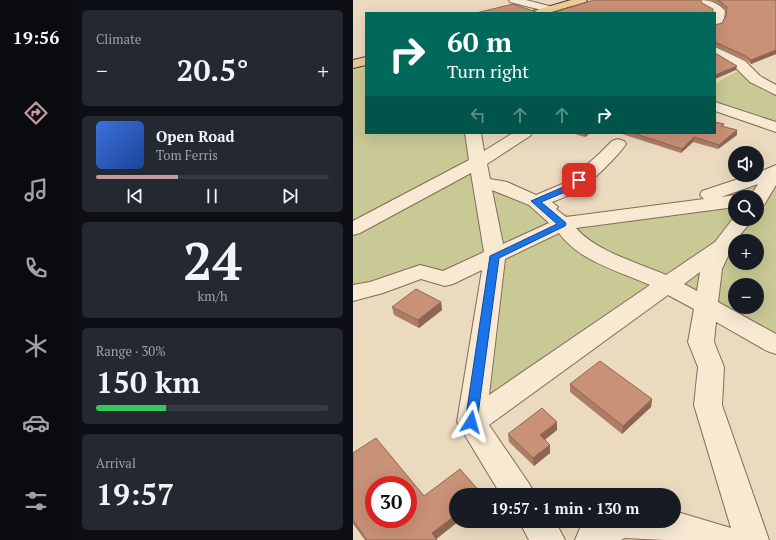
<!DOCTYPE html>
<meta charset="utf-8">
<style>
:root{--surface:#171b24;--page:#242831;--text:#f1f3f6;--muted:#9ea1a6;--line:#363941;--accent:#c6999f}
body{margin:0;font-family:"PT Serif",serif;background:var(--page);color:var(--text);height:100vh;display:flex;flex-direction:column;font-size:15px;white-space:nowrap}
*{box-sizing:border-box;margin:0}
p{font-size:13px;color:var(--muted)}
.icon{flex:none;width:22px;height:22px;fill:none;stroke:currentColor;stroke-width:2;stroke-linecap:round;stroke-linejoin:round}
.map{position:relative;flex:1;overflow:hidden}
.panel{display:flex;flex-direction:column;gap:10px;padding:10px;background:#0d0f14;width:281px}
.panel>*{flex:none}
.banner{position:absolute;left:12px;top:12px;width:351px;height:122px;border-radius:0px;box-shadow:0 4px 16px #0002;background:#00695c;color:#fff;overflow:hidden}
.buttons{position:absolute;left:375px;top:146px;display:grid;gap:8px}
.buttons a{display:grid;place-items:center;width:36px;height:36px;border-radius:50%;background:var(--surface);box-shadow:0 4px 16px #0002;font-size:20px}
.speed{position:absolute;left:12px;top:476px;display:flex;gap:8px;font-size:20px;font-weight:700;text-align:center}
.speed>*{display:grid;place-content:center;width:52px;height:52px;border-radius:50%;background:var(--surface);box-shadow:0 4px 16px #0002;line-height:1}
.speed .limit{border:6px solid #d22;background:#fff;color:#111}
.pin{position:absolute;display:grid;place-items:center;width:34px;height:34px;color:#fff;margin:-17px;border-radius:8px;box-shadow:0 2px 6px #0006}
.me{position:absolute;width:44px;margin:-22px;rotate:8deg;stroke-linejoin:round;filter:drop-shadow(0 0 3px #0008)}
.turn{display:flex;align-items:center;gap:14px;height:84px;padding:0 16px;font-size:18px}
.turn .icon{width:52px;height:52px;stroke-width:2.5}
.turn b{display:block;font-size:28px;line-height:34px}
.lanes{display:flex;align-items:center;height:38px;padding:0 16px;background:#0003;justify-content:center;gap:20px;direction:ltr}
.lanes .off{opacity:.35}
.big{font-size:30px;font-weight:700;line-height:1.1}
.panel .widget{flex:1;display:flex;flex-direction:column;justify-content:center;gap:6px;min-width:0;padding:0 14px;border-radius:6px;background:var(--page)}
.panel .dial{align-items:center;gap:0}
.dial b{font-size:52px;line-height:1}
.song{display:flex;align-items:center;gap:12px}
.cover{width:48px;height:48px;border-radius:6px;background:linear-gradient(135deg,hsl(220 70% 55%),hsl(220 70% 35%))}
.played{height:4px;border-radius:2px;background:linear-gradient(90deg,var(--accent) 35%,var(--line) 35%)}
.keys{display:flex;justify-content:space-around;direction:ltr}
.heat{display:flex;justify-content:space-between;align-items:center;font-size:22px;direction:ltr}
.charge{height:6px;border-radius:3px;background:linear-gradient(90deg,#34c759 30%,var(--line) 0)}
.trip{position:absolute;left:96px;top:488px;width:232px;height:40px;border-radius:20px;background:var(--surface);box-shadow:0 4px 16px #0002;font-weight:700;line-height:40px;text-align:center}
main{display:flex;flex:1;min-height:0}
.tabs{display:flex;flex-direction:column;width:72px;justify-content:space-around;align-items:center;background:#090b0e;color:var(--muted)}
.tabs .icon{width:28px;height:28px}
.tabs .current{color:var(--accent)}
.tabs b{font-size:18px;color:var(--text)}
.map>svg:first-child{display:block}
.green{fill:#c8c994;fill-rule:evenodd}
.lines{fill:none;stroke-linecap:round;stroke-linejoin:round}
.minor-casing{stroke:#846b58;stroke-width:2}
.major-casing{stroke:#513a2d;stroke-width:2}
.minor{fill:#f7e9d2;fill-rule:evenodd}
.major{fill:#efcb97;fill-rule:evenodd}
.wall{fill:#ad7d65}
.shaded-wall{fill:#8d6653}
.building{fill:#c99176;stroke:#8d6653;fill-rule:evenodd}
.route{fill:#1a73e8;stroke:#114b97}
</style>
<main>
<nav class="tabs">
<b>19:56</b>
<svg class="icon current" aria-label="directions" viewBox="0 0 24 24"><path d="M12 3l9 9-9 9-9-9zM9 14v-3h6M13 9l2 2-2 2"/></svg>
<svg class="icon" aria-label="music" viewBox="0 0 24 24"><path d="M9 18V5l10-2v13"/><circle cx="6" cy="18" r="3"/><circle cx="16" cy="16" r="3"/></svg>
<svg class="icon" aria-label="phone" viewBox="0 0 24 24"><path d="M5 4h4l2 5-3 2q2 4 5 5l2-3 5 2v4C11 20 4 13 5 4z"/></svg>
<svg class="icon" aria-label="climate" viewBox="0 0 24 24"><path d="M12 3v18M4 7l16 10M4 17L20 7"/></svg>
<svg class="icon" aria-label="car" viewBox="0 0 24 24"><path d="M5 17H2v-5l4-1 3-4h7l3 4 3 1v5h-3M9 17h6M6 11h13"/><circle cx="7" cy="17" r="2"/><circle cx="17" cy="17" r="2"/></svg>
<svg class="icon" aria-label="filters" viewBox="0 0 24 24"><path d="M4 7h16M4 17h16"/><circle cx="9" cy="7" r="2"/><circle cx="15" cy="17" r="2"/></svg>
</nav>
<section class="panel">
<div class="widget"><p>Climate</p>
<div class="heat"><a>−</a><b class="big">20.5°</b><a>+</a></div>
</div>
<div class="widget">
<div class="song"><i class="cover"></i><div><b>Open Road</b><p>Tom Ferris</p></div></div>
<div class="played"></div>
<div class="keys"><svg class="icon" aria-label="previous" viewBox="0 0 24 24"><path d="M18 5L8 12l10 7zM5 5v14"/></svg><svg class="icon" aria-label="pause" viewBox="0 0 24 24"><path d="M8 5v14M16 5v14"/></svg><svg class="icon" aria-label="next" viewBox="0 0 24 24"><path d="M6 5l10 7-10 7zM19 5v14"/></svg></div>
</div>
<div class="widget dial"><b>24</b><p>km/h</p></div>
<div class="widget"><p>Range · 30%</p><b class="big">150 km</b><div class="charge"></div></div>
<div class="widget"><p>Arrival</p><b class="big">19:57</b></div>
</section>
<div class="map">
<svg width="423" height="540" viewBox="0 0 423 540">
<rect width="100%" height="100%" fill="#ecdabf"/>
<!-- green -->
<path class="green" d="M13,61V133H120L129,183L148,186L208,213L238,220L312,210L421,173L423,170V345L314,284L118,422L142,257L92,279L67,272L0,293V64ZM382,197H404V219H382ZM382,241H404V263H382ZM382,285H404V307H382Z
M391,67L423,91V127L362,106V84Z"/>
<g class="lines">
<!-- minor casing -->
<g class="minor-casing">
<path id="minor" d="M156,0H173L200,7L201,9L196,12L157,2Z
M347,0C356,0 366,3 372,11C371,19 371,26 362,28L361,12L349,5Z
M362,47L392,61L407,76L423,85V95L397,82L382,67L362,56Z
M362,102L423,122V132L362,111Z
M112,133H128L131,151L160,133H179L177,136L134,164L137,179L154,182L183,195L214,182L246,154L259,141L265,139L271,141L273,144C265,156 237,184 225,190C217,195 208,199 199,202L205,207L203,209L213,217L351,199L347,195L349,191L397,175H404V173L423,165V185L411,205L404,207V197H397L405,184L368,197L382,195L389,197H382V207L223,228C242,251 286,263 313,275L362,242L382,216V219H400L382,241L369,269L365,302L423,334V354L414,351L363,322L361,342L371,367L369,405L416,540H311L272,538L268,540H222L227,528L239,521H321V511L378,528L341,405L345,367L335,342L341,309L315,295L136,425L177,485L182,495H148L104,422L129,270L100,284L92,286L68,279L30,293L0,301V285L17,282L67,265L90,271L131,252L118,173L7,233L0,235V221L116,160ZM139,190L176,205L196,223L150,244ZM206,233C227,262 266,271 297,285L136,395L152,259ZM347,272L344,291L331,284Z
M166,521H202L212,540H176Z"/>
</g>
<!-- major casing -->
<g class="major-casing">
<path id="major" d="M218,0H234L233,2L195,13H179L180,11Z
M13,57V65L0,68V60Z"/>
</g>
<!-- minor -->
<use href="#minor" class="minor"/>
<!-- major -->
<use href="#major" class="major"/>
</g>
<!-- wall -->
<path class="wall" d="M354,0H423V54L398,64L393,60L362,46V25L369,23L372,17L373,10L361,1Z
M371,124L370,127L384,130V135L365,149L340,142L328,153L266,133H362Z
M218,133H237L232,137Z
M88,302L89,310L66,328L41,315L39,307Z
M217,384L299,399L298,407L269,434L217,392Z
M204,430L192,440L197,445V453L181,466L156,442L155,434Z
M0,453L71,496L129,494V495H103L106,521L83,539L84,540H12L0,524Z"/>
<!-- shaded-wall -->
<path class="shaded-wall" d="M423,50V54L398,64V60Z
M384,66L383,70L362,79V75Z
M384,130V135L365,149L366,145Z
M232,133H237L232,137Z
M341,137L340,142L328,153L329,149Z
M88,302L89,310L66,328L65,320Z
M299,399L298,407L269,434L270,426Z
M204,422V430L187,443V435Z
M197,445V453L181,466L180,458Z
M103,515V521H106L82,540L79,533Z"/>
<!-- building -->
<path class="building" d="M241,0H348L349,3L360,9V13H199Z
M365,0H423V50L398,60L393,56L362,42V50V25L369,23L373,16L374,7Z
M160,4L186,13H123Z
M362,53L384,66L362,75Z
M362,122L371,124L368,126L384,130L366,145L341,137L329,149L280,133H362Z
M63,289L88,302L65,320L39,307Z
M247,361L299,399L270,426L217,384Z
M189,408L204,422L187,435L197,445L180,458L155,434Z
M23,438L71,496L107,469L129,494L128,495H103V515L79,533L84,540H14L0,520V453ZM21,485H55V519H21Z"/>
<!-- route -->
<path class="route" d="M224,178H226L230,180L222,188L188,202L212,222L213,224L212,226L146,258L124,422L122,425L118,427L114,425L112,422L137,256L204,224L178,201L217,184Z"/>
</svg>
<div class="buttons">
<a><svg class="icon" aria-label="sound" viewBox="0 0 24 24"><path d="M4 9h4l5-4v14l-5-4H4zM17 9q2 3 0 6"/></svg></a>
<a><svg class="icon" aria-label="search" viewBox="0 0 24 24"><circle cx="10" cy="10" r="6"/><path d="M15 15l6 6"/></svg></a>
<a>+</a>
<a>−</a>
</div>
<div class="speed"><div class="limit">30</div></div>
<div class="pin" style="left:226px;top:180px;background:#d93025"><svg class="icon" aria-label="arrive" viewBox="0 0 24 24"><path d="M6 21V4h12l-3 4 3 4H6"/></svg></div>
<svg class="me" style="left:118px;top:422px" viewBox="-20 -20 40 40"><path d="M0-17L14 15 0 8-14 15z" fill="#1a73e8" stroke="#fff" stroke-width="4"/></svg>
<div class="trip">19:57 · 1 min · 130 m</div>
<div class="banner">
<div class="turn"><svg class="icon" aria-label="right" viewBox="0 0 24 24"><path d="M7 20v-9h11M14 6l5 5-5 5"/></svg><div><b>60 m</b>Turn right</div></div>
<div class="lanes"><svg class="icon off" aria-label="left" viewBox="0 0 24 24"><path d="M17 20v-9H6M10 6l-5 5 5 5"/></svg><svg class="icon off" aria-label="ahead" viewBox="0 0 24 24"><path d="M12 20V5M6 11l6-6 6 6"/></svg><svg class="icon off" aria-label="ahead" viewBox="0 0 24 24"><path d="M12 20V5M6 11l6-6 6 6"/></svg><svg class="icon" aria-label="right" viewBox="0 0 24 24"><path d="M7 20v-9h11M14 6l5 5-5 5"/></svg></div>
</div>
</div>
</main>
